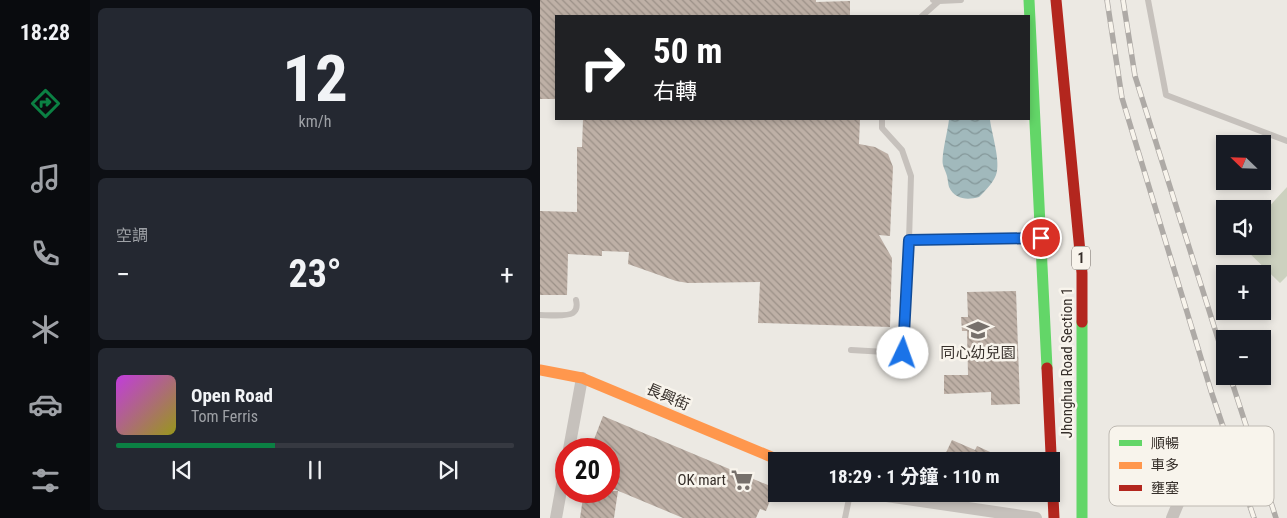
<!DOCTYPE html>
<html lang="zh-TW">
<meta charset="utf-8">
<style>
:root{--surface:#171b24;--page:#242831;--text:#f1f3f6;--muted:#9ea1a6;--line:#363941;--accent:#0b8043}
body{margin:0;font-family:"Roboto Condensed","Noto Sans TC",sans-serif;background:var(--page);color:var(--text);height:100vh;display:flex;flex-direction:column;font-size:19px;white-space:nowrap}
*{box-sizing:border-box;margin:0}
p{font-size:16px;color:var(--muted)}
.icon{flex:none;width:28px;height:28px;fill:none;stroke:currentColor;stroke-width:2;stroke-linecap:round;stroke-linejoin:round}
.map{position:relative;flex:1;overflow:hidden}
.details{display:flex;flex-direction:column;gap:8px;padding:8px;background:#0d0f14;width:450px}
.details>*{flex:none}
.top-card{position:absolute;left:15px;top:15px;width:475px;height:105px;border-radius:0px;box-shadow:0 2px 8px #0003;background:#202124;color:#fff;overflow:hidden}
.needle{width:32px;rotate:293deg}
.controls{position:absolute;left:676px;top:135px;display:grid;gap:10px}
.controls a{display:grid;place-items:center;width:55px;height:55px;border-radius:0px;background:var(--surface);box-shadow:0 2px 8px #0003;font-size:25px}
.speed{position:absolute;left:15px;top:438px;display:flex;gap:10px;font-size:25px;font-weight:700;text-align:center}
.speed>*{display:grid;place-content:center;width:65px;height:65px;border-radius:50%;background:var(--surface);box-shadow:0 2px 8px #0003;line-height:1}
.speed .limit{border:8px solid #d22;background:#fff;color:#111}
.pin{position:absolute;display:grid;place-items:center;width:42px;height:42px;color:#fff;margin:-21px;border:2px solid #fff;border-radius:50%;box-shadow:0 1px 5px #0007}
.me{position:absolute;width:55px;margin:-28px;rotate:3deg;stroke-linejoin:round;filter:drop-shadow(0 0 4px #0008)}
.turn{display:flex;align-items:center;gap:18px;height:105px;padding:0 15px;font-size:22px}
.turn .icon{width:65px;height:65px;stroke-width:2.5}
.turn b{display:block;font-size:35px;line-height:42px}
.big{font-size:38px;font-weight:700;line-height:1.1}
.details .tile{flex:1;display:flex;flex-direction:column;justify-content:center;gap:8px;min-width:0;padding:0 18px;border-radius:8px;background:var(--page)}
.details .dial{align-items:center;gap:0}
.dial b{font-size:65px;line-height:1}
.song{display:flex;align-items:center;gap:15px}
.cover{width:60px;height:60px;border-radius:8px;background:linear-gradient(135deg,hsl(290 70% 55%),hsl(60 70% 35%))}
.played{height:5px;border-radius:2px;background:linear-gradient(90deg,var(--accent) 40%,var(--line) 40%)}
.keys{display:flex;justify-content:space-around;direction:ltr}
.heat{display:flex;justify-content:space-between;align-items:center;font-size:28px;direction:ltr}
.trip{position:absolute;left:228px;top:452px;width:292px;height:50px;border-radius:0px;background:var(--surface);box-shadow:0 2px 8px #0003;font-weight:700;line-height:50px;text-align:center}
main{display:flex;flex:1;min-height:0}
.dock{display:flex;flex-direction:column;width:90px;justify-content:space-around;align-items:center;background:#090b0e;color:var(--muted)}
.dock .icon{width:35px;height:35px}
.dock .current{color:var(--accent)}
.dock b{font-size:22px;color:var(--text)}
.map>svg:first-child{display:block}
.garden{fill:#ccd1bf}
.water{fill:url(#water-waves)}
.building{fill:url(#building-back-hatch)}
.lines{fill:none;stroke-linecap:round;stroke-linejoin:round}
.lane{stroke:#c6c1bc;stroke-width:6}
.street{stroke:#c6c1bc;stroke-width:12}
.fast{stroke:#63d668;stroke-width:11}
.slow{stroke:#ff974d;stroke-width:11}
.jam{stroke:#b3261e;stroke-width:11}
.rail-casing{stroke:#aeaaa6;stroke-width:5.5}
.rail{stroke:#f8f4ec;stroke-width:4;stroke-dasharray:11;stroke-linecap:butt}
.route-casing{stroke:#114b97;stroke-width:12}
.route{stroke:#1a73e8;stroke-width:9}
.labels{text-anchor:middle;stroke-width:5;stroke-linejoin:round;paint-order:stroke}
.shield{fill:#f8f4ec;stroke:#706a64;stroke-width:1}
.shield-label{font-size:14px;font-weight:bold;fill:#362f2a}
.poi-label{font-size:15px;fill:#362f2a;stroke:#f8f4ec}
.street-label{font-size:15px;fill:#362f2a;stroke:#f8f4ec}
.key{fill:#f8f4ec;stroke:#beb9b2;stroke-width:1}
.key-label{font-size:14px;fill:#362f2a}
</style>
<main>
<nav class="dock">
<b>18:28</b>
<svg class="icon current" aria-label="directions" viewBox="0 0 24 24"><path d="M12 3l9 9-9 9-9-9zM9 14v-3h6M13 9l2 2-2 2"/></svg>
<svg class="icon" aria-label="music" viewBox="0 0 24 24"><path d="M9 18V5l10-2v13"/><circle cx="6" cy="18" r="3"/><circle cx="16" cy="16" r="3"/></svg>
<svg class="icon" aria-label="phone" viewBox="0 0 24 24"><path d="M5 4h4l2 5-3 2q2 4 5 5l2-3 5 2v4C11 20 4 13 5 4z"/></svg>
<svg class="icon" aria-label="climate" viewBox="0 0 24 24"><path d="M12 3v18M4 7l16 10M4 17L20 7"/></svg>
<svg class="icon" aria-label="car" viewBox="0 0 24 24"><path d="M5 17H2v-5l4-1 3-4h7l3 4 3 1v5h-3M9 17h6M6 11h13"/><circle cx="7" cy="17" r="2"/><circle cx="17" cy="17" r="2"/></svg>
<svg class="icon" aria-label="filters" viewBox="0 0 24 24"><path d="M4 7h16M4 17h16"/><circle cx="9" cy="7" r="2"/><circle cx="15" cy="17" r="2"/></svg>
</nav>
<section class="details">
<div class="tile dial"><b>12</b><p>km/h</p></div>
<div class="tile"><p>空調</p>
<div class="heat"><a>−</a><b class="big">23°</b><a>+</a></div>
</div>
<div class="tile">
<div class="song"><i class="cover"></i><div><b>Open Road</b><p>Tom Ferris</p></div></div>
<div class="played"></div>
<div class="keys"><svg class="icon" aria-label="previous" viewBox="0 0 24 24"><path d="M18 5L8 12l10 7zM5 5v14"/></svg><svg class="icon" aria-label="pause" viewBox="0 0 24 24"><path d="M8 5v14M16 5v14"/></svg><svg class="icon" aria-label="next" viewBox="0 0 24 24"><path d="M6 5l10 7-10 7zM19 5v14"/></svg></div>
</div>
</section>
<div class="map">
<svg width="747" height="518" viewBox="0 0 747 518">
<defs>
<pattern id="water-waves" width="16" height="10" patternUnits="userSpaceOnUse" patternTransform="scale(1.25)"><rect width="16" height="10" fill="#a1b9bc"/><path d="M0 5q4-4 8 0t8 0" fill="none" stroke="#849799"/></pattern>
<pattern id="building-back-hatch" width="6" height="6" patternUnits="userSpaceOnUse" patternTransform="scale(1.25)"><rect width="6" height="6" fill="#beb0a6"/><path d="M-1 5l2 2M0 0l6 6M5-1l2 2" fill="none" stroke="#9b9087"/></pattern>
</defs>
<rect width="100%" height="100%" fill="#ece9e3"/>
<!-- garden -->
<path class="garden" d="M747,187V276L740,283L702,246H722L723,213Z"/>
<!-- water -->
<path class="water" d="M409,119H448L450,120C452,135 461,162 456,175C453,183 445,191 439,197C428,200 415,200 409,187C408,184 408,180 407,176C406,172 404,169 403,165C401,155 408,131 409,119Z"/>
<!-- building -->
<path class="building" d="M0,0H276V2L310,1V16H16V99H0Z
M43,119H320L319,144L335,147L348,154L353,167L350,236L339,235L352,258L350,327L218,323L220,282L148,283L136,281L88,264L89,252L62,251V256L28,254L27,295H0V211L37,212V147H42Z
M476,291L480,404L451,405V392L404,394V375H428L427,331H422L421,317H428L427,292Z
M63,416L235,488L226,511L220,509L216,518H143L69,487V449L53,442Z
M412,440L435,450L437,446L470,461H402Z
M44,491H78L74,518H40Z"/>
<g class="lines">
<!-- lane -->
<path class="lane" d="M393,0L399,1L421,0
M608,0L626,95L747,141
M382,16L399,1
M369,240L498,238
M0,315C7,315 30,317 34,312C37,309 37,304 36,300
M311,350L363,353L369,240L371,176L362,150L342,128V119
M305,518L310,494"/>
<!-- street -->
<path class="street" d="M29,449L42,378
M333,494L496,518
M16,518L26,463
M632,518L648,480"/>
<!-- fast -->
<path class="fast" d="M489,0L507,368
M542,322V518"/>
<!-- slow -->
<path class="slow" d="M0,370L42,378L241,461"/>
<!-- jam -->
<path class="jam" d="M516,0L542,273V322
M507,368L514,518"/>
<!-- rail casing -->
<g class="rail-casing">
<path id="rail" d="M567,0L582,98L671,391L714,518
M583,0L595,76L685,361
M690,376L736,518"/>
</g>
<!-- rail -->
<use href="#rail" class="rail"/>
</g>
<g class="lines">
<!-- route casing -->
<g class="route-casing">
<path id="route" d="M363,353L369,240L501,238"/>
</g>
<!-- route -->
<use href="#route" class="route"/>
</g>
<!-- icons -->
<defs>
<g id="school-bare" transform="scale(1.725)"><path d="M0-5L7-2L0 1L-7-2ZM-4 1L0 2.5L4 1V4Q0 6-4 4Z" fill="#76706b" stroke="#f8f4ec" stroke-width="2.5" paint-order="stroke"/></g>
<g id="supermarket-bare" transform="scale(1.725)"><path d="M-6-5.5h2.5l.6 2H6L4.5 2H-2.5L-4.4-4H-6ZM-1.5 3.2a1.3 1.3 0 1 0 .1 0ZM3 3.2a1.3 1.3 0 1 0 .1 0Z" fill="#76706b" stroke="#f8f4ec" stroke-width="2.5" paint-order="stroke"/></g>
</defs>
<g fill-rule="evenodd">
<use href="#school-bare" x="438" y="330"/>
<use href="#supermarket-bare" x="202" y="480"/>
</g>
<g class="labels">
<!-- shield labels -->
<rect class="shield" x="532" y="246.5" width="18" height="23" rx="4"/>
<g class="shield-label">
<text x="541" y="263">1</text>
</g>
<!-- poi labels -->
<g class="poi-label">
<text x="438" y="358">同心幼兒園</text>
<text x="186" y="485" text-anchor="end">OK mart</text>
</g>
<!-- street labels -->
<g class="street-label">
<text transform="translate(527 363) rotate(-90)" y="5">Jhonghua Road Section 1</text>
<text transform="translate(128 397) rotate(23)" y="5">長興街</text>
</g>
</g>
<!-- legend -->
<rect x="569" y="426" width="165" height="80" rx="8" class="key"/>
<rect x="579" y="440" width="23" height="6" fill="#63d668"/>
<rect x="579" y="462" width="23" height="7" fill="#ff974d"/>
<rect x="579" y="485" width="23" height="6" fill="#b3261e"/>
<g class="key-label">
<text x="611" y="448">順暢</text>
<text x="611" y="470">車多</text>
<text x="611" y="493">壅塞</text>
</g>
</svg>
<div class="controls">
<a><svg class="needle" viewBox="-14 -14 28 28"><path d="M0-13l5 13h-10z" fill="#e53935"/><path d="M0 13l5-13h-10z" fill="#9ea1a6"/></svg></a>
<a><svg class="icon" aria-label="sound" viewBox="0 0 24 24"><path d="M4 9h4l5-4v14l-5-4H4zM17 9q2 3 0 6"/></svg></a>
<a>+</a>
<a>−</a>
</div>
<div class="speed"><div class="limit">20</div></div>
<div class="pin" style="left:501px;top:238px;background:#d93025"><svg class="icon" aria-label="arrive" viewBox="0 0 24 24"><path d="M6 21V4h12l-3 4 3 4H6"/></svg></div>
<svg class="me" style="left:363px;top:353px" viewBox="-20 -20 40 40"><circle r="19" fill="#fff"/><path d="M0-13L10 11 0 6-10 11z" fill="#1a73e8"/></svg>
<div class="trip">18:29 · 1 分鐘 · 110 m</div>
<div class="top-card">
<div class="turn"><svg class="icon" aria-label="right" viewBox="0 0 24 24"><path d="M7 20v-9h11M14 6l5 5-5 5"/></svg><div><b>50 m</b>右轉</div></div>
</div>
</div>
</main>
